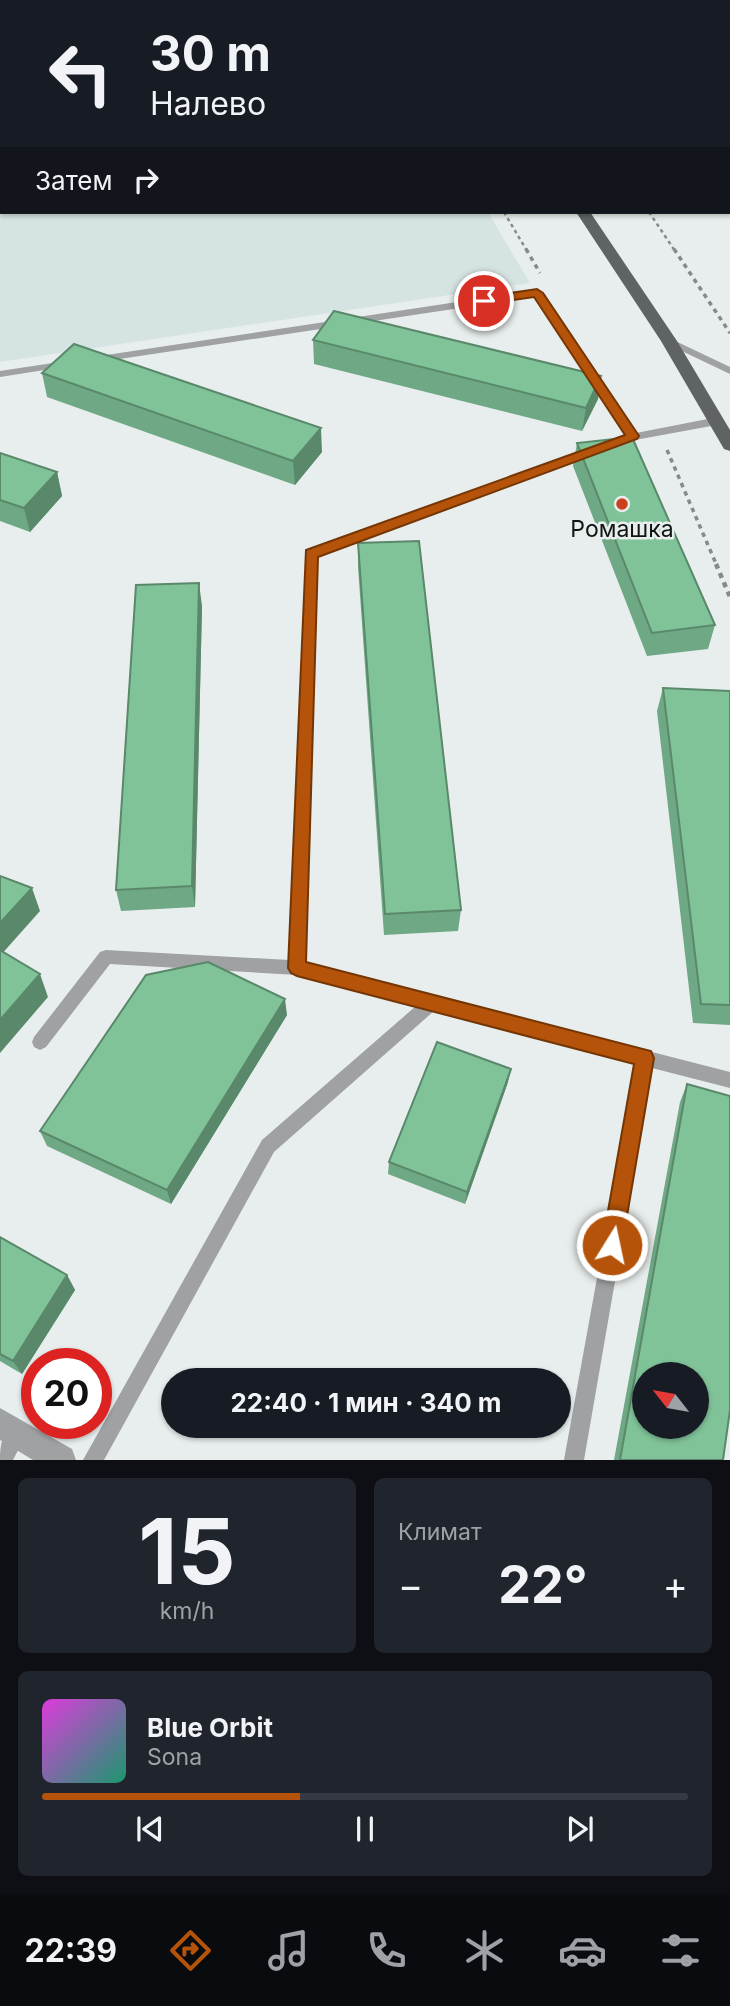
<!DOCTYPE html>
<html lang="ru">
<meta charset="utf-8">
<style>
:root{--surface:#171b24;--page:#20242c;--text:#f1f3f6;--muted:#9ea1a6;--line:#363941;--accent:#b45309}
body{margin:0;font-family:Inter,sans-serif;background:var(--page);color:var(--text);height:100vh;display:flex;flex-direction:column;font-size:26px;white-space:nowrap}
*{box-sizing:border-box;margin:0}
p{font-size:23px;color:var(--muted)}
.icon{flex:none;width:38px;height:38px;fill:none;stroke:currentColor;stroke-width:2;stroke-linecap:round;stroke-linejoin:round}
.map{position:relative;height:1460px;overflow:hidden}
.drawer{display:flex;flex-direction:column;gap:18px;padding:18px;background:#0d0f14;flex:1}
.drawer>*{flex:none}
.top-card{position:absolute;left:0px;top:0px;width:732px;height:214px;box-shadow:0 2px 5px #0004;background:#171b24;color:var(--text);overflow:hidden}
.needle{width:46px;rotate:301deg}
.controls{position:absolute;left:632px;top:1362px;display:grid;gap:14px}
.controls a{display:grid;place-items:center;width:77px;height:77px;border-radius:50%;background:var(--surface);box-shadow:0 2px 5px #0004;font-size:35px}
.speed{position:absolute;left:21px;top:1348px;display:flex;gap:14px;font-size:35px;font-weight:700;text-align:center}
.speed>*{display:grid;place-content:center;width:91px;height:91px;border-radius:50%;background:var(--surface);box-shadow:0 2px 5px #0004;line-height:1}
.speed .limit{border:10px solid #d22;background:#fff;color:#111}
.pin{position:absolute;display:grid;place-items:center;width:60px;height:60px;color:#fff;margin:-30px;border:4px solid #fff;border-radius:50%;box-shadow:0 2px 7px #0007}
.me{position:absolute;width:77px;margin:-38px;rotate:10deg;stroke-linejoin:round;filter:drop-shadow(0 0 5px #0008)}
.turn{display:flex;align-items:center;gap:24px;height:147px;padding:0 35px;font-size:32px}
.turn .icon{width:91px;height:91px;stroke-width:2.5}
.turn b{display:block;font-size:49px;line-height:60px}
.then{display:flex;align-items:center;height:66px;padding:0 35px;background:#0003;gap:14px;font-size:26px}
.big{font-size:52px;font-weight:700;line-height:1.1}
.drawer .card{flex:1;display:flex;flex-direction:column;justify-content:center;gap:10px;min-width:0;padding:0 24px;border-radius:10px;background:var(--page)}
.drawer .dial{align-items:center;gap:0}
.dial b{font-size:91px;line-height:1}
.song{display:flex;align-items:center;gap:21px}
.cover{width:84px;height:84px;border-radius:10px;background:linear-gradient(135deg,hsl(300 70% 55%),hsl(160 70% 35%))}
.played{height:7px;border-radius:4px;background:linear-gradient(90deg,var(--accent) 40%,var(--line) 40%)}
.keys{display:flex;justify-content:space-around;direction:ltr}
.heat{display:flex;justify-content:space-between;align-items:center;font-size:38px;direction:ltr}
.drawer .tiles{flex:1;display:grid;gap:18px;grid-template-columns:1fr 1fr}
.card:last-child{grid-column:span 2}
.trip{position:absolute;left:161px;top:1368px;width:410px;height:70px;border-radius:35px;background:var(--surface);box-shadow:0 2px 5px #0004;font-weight:700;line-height:70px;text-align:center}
.tabs{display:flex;height:112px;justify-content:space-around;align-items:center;background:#090b0e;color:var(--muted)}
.tabs .icon{width:49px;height:49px}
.tabs .current{color:var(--accent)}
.tabs b{font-size:32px;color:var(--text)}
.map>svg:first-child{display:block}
.built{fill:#d5e4e2}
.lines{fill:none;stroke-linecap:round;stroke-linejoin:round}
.path-far2{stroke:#868a89;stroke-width:2.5;stroke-dasharray:3.5 3.5;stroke-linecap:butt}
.path-far1{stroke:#868a89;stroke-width:3.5;stroke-dasharray:4.5 4.5;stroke-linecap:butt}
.path{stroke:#868a89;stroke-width:4.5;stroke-dasharray:5 5;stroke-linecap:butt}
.lane{fill:#9fa1a2;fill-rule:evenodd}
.street{fill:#9fa1a2;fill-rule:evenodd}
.primary{fill:#5f6364;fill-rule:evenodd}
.wall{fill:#6ea884}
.shaded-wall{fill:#5a886b}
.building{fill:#80c399;stroke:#5a886b;stroke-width:2;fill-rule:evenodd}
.route{fill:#b45309;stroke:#753606;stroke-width:2}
.poi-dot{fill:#c9401a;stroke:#e8eeed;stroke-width:2.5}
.labels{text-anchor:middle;stroke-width:5;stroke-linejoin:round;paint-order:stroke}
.poi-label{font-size:23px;fill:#121413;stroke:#e8eeed}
</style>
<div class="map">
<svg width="730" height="1460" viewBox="0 0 730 1460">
<rect width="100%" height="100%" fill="#e8eeed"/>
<!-- built -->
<path class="built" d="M0,0L365,2H2V212H488L530,283L0,362Z"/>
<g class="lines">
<!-- path-far2 -->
<path class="path-far2" d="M504,212L527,251
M649,212L675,251"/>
<!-- path-far1 -->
<path class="path-far1" d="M526,249L540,273
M674,249L730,333
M667,450L717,566"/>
<!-- path -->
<path class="path" d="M716,564L730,597"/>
<!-- lane -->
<path class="lane" d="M466,0H487L464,2Z
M603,0H612L614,2H604Z
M537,290L541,291L636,433L718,417L724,421L722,424L635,440L614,447L610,446V440L626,435L534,297L93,363L88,360L93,357Z
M669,338L730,367V374L665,343L664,341Z
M66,361L70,362V366L0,377V371Z
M592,447L598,451L596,454L317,556L305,963L730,1072V1088L652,1068L584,1460H564L636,1063L434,1011L274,1152L104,1460H83L262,1140L416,1006L297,975L110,964L46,1047L40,1050L34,1047L32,1042L34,1037L100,952L106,950L289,960L307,551Z
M17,1423L24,1426L27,1433L13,1460H0C0,1446 2,1429 17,1423Z"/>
<!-- street -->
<path class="street" d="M0,1408L72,1449L76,1460H33L0,1440Z"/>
<!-- primary -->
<path class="primary" d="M435,0H447L448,2H436Z
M576,212H590L677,341L730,430V451L724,449L661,341Z"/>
</g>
<!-- wall -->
<path class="wall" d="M313,340L601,376L598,399L582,431L314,364Z
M42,373L322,452L295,485L47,397Z
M577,443L715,625L708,649L647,656L573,466Z
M0,453L57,472L62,496L30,532L0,521Z
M358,543L461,910L458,931L384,935L358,567Z
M202,606L195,907L121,911L116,890Z
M663,688L730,691V1025L693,1023L657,711Z
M287,1015L171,1204L47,1146L40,1131Z
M508,1082L465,1204L388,1174L389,1162Z
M687,1084L723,1460H614L680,1102Z
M0,1237L67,1275L75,1290L22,1374L0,1361Z"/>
<!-- shaded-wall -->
<path class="shaded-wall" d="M601,376L598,399L582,431L586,408Z
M321,428L322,452L295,485L293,461Z
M57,472L62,496L30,532L24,508Z
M199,583L202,606L195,907L192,886Z
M32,888L40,911L0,956V923Z
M40,974L48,997L0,1053V1020Z
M285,999L287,1015L171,1204L167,1190Z
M511,1069L508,1082L465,1204L467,1192Z
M67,1275L75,1290L22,1374L13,1361Z"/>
<!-- building -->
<path class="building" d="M157,0H178L179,2H158Z
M202,0H271L272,2H203Z
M685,0H730V20V2H673Z
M334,311L601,376L586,408L313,340Z
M74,344L321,428L293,461L42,373Z
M632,437L715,625L652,633L577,443Z
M0,453L57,472L24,508L0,500Z
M419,541L461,910L385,914L358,543Z
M199,583L192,886L116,890L136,585Z
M663,688L730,691V1005L701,1004Z
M0,876L32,888L0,923Z
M0,950L40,974L0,1020Z
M208,962L285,999L167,1190L40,1131L146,975Z
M437,1042L511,1069L467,1192L389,1162Z
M687,1084L730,1096V1410L723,1460H620ZM644,1374H696V1426H644Z
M0,1237L67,1275L13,1361L0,1354Z"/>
<!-- route -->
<path class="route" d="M537,289L543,293L639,436L637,439L318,557L306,962L651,1051L654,1058L622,1245L619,1253L612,1256L605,1253L602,1245L634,1064L297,976L291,973L288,968L306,550L625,435L534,297L484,304L478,301L484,297Z"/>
<!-- markers -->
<circle class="poi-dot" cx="622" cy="504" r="7"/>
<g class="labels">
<!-- poi labels -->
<g class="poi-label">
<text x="622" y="537">Ромашка</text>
</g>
</g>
</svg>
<div class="controls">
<a><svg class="needle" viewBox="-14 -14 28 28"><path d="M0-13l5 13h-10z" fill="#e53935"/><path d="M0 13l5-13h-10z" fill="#9ea1a6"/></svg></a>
</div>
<div class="speed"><div class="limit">20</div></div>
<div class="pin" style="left:484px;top:301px;background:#d93025"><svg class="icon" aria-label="arrive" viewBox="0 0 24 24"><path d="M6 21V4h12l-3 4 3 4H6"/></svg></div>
<svg class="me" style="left:612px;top:1245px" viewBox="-20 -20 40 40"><circle r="17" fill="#b45309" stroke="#fff" stroke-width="3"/><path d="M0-11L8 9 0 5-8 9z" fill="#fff"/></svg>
<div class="trip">22:40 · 1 мин · 340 m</div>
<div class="top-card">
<div class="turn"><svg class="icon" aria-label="left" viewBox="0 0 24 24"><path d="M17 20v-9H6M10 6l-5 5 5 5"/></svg><div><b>30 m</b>Налево</div></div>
<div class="then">Затем<svg class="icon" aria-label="right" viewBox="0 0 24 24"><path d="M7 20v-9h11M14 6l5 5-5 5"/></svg></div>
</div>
</div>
<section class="drawer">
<div class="tiles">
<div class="card dial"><b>15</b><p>km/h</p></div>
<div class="card"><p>Климат</p>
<div class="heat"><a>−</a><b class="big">22°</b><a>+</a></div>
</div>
<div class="card">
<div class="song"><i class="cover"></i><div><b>Blue Orbit</b><p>Sona</p></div></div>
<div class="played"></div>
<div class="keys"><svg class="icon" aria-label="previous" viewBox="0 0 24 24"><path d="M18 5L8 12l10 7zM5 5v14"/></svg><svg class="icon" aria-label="pause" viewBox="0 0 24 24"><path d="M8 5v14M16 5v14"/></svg><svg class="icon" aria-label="next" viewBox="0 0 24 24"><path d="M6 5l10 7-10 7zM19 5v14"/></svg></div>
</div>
</div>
</section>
<nav class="tabs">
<b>22:39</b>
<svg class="icon current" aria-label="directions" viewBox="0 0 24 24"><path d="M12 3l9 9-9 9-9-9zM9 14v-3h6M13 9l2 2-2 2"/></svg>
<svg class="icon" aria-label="music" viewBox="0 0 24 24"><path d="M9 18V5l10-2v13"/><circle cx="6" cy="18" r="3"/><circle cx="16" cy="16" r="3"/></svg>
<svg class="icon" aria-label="phone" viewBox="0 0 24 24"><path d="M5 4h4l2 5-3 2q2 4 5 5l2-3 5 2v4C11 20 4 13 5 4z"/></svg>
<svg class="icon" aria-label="climate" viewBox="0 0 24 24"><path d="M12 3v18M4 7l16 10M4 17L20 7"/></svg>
<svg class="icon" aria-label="car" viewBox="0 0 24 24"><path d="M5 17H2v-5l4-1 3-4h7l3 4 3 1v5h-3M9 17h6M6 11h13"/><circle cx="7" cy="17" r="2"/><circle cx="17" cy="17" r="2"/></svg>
<svg class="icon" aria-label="filters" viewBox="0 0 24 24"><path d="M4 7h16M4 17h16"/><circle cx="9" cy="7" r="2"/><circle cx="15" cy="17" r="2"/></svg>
</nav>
